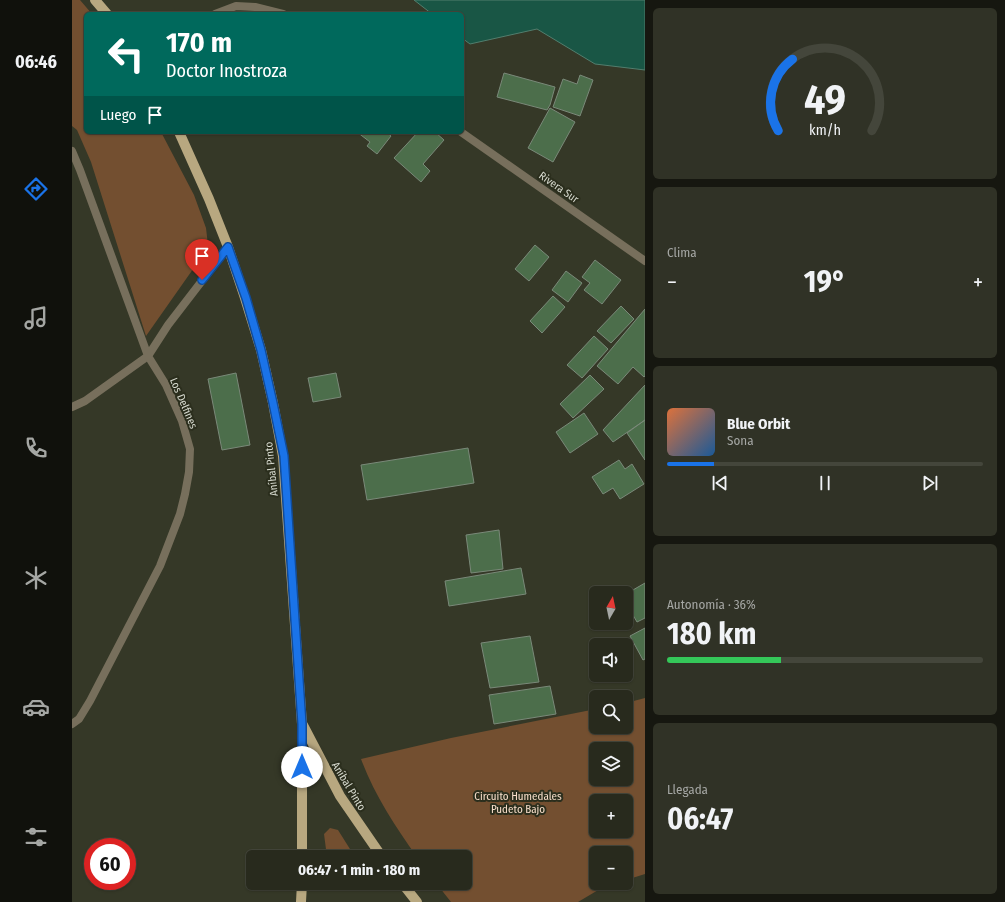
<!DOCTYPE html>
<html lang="es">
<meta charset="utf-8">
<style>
:root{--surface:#282a1d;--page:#303226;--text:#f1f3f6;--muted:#a5a7a4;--line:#44463b;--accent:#1a73e8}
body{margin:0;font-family:"Fira Sans Condensed",sans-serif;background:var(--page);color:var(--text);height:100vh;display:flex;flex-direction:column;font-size:15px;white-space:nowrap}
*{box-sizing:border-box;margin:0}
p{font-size:13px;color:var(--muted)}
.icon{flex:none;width:22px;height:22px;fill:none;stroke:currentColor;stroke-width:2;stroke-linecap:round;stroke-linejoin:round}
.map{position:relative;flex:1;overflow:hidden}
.sheet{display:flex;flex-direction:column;gap:8px;padding:8px;background:#161710;width:360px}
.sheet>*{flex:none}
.top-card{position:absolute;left:12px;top:12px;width:380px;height:122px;border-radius:6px;box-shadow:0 1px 3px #0004,0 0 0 1px var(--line);background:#00695c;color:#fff;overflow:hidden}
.needle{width:26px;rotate:9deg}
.controls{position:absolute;left:517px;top:586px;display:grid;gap:8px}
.controls a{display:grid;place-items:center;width:44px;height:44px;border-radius:6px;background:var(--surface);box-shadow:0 1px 3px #0004,0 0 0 1px var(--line);font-size:20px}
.speed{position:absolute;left:12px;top:838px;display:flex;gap:8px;font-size:20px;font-weight:700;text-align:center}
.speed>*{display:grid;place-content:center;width:52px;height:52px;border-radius:50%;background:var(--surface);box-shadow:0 1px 3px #0004,0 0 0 1px var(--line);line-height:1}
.speed .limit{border:6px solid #d22;background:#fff;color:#111}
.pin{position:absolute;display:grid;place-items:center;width:34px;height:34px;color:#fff;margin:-41px -17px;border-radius:50% 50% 50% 0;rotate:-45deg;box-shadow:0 0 4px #0007}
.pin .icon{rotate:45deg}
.me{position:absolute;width:44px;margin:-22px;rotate:0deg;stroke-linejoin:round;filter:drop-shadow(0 0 3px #0008)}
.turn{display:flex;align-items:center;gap:14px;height:84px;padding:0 16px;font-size:18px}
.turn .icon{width:52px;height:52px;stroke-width:2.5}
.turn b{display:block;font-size:28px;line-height:34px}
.then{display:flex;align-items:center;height:38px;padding:0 16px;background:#0003;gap:8px;font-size:15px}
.big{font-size:30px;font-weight:700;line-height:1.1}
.sheet .tile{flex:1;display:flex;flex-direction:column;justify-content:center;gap:6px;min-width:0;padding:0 14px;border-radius:6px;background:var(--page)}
.sheet .dial{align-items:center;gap:0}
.dial svg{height:104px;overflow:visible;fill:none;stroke:var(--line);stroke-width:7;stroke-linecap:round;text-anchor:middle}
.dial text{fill:var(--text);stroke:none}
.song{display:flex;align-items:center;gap:12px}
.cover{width:48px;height:48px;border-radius:6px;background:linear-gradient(135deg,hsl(20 70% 55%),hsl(210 70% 35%))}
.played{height:4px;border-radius:2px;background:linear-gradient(90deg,var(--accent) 15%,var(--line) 15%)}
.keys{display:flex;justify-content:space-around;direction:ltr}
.heat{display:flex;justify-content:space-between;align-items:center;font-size:22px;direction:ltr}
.charge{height:6px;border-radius:3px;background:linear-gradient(90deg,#34c759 36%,var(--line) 0)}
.trip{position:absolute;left:174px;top:850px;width:226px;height:40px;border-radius:6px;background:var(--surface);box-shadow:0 1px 3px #0004,0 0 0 1px var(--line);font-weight:700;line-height:40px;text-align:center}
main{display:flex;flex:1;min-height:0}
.menu{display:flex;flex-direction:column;width:72px;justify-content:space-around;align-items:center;background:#10110c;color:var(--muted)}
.menu .icon{width:28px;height:28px}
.menu .on{color:var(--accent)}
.menu b{font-size:18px;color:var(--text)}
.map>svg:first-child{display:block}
.green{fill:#734f30;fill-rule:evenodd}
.water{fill:#195645;stroke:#527e6e}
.building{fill:#4c6e4b;stroke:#7a8979}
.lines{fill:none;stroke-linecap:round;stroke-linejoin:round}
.street{stroke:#776f5c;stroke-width:8}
.primary{stroke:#b8a880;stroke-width:10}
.route-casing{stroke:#114b97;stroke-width:10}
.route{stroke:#1a73e8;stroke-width:7}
.labels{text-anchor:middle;stroke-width:4;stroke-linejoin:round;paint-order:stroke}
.street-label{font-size:11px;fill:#d7dacf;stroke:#2b2e1d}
.park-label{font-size:11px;fill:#f6ddc9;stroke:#2b2e1d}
</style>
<main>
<nav class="menu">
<b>06:46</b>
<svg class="icon on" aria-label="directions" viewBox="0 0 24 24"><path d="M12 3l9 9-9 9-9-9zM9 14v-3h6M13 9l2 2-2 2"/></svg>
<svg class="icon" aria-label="music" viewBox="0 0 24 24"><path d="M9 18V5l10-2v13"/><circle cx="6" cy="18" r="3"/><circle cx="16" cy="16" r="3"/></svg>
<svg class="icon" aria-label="phone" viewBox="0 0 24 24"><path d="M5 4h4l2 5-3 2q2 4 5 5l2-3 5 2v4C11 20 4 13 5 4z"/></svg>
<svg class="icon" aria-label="climate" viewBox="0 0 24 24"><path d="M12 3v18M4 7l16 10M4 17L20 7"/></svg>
<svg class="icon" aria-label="car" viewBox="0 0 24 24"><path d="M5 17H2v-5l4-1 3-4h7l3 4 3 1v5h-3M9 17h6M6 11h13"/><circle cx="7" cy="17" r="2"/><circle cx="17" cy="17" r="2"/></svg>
<svg class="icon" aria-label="filters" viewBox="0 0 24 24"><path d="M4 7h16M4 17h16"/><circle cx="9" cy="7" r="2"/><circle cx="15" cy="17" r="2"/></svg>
</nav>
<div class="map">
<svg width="573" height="902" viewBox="0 0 573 902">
<rect width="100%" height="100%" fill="#353827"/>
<!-- green -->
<path class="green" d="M0,0H8L20,14H14V132H89L122,195L134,228L136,245L126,262L74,336L19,162L5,130L0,126Z
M573,698V874L554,880V853H524V883H543L533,886L506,902H379L364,883H393V857H345C323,826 302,794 289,759L379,738L524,709V727H554V703ZM524,749H554V779H524ZM524,801H554V831H524Z
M258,828L266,830L283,857H255L252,834Z
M259,883H283L260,889Z"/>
<!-- water -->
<path class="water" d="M342,0H573V70L523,64L465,29L398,44L390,38V14H360Z"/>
<!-- building -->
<path class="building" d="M432,73L483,87L478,105L475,110L425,97Z
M508,75L521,80L508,116L481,107L491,79L505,84Z
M478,108L503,122L481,162L456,148Z
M285,132H314L319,136L305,154L295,146L298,142Z
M346,132H363L372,140L351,164L358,171L349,182L322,158Z
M463,245L477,257L457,281L443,269Z
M523,260L549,280L530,304L512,290L518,283L510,277Z
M494,271L510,283L496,302L480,290Z
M481,296L493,307L470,333L458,321Z
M549,306L562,319L539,343L525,331Z
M573,309V376L572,377L561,367L546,384L525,366Z
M522,336L536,349L510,378L495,365Z
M164,373L178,445L150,450L136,379Z
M264,373L269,397L241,402L236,378Z
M518,375L532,389L501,418L488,404Z
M573,385V420L541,442L531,430Z
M512,413L526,434L498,453L484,432Z
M573,420V460L555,433Z
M396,448L402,483L295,500L289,465Z
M547,460L553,469L560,464L572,484L548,499L541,488L531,494L520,477Z
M427,530L431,569L399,573L394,535Z
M449,568L454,594L377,606L373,581Z
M573,583V618L565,622L554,603V594Z
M573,628V659L571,660L558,636Z
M458,636L467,682L418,688L409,643Z
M478,686L484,714L422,724L417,695Z"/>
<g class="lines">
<!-- street -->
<path class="street" d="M143,14L164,6L183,7L211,14
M389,132L573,261
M0,151L8,170L76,356L94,385L110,421L118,449L117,472L113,494L108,514L88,566L18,701L7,719L0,724
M0,407L13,401L76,356L96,325L156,247"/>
<!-- primary -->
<path class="primary" d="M23,0L35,14
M107,132L137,199L156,247L173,298L189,350L201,403L211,456L230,724V857
M231,725L268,796L310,857
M330,883L345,902
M229,902L230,883"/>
</g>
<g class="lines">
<!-- route casing -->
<g class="route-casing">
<path id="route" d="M130,280L156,247L174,298L189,350L201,403L212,456L230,724V767"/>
</g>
<!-- route -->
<use href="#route" class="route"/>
</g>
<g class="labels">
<!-- street labels -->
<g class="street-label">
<text transform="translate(487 187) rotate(35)" y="4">Rivera Sur</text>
<text transform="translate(112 403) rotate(67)" y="4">Los Delfines</text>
<text transform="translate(199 469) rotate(-96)" y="4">Aníbal Pinto</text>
<text transform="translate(277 786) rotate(59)" y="4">Aníbal Pinto</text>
</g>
<!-- park labels -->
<g class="park-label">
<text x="446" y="800">Circuito Humedales<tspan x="446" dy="13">Pudeto Bajo</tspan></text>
</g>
</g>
</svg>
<div class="controls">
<a><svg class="needle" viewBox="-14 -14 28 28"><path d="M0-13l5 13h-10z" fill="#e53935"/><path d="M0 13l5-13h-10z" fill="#a5a7a4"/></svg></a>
<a><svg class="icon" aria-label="sound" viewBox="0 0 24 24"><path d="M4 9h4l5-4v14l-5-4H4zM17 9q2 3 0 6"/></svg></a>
<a><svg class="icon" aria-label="search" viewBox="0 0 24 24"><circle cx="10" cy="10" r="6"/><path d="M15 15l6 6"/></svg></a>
<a><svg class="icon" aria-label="layers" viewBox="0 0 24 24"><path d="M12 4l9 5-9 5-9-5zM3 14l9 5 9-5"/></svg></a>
<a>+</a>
<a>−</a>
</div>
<div class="speed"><div class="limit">60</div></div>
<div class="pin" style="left:130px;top:280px;background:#d93025"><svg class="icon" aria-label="arrive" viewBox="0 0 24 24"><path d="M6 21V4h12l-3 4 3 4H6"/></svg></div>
<svg class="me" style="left:230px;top:767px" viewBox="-20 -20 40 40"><circle r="19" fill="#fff"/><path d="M0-13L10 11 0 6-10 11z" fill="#1a73e8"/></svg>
<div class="trip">06:47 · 1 min · 180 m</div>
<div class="top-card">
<div class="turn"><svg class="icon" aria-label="left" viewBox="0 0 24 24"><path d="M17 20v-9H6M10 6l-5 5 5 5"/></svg><div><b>170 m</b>Doctor Inostroza</div></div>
<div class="then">Luego<svg class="icon" aria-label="arrive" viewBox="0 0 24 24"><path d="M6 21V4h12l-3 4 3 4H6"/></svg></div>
</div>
</div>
<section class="sheet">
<div class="tile dial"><svg viewBox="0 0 100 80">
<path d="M14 69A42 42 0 1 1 86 69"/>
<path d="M14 69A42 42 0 0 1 25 14" stroke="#1a73e8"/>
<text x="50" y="56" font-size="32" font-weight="700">49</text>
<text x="50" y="72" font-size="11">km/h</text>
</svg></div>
<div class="tile"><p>Clima</p>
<div class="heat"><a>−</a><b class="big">19°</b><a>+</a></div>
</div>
<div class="tile">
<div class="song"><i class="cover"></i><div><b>Blue Orbit</b><p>Sona</p></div></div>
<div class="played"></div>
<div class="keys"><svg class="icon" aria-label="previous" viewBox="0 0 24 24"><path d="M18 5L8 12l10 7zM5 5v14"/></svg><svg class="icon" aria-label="pause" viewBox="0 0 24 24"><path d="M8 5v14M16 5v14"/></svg><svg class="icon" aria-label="next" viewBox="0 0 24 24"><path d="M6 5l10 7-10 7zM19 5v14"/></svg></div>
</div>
<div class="tile"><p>Autonomía · 36%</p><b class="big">180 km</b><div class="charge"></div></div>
<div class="tile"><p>Llegada</p><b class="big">06:47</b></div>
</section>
</main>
